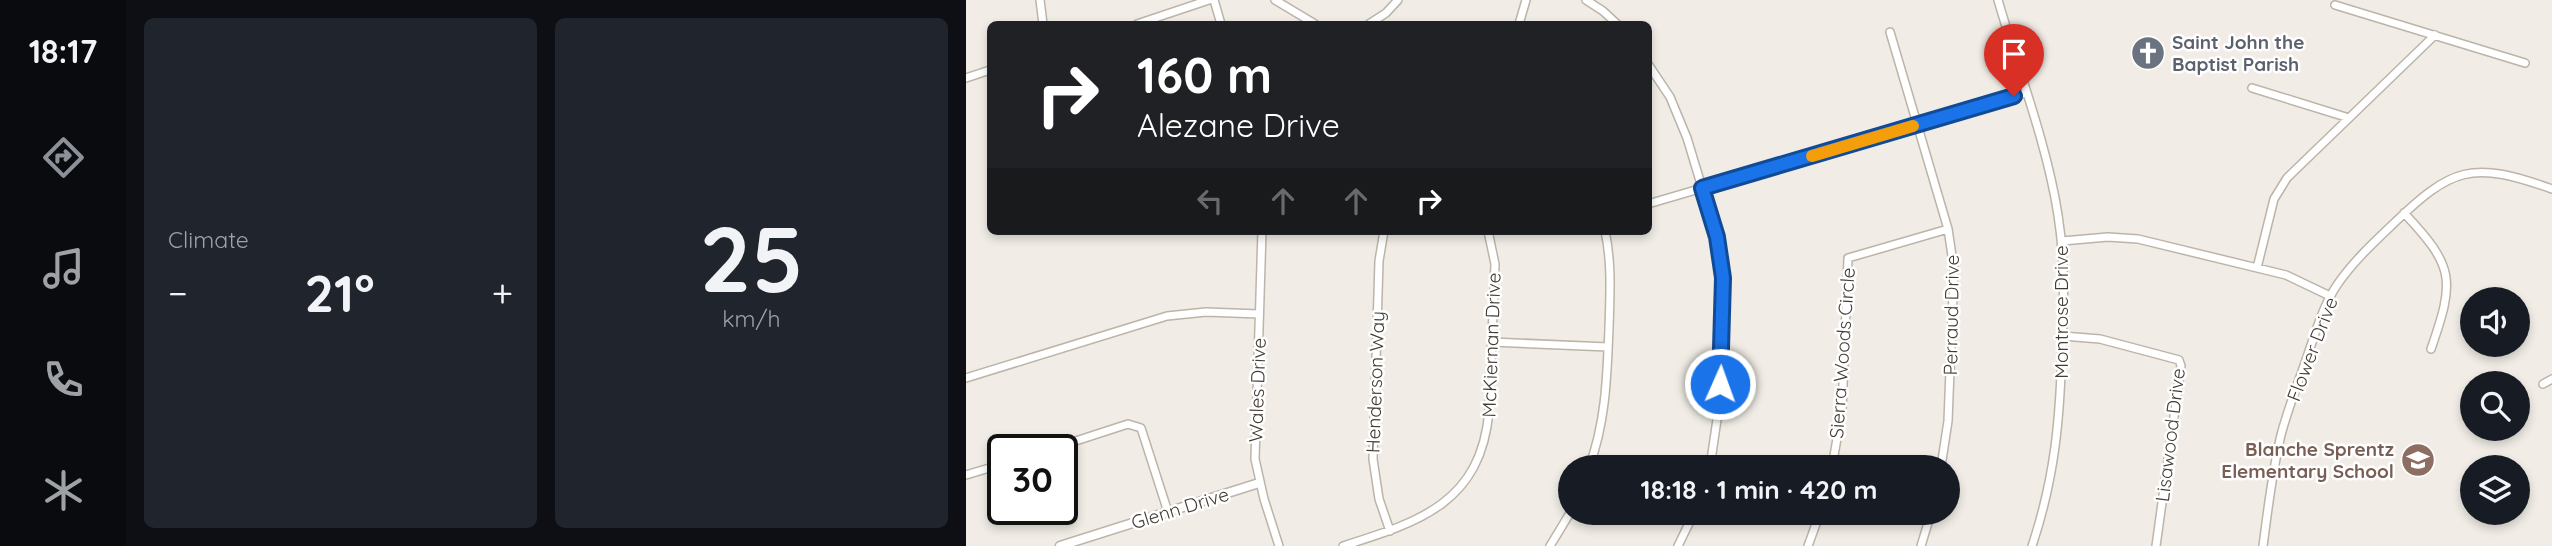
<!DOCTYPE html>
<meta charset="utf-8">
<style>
:root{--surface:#171b24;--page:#20242c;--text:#f1f3f6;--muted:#9ea1a6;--accent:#8c9099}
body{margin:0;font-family:Quicksand,sans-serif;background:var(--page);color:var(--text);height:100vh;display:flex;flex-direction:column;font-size:26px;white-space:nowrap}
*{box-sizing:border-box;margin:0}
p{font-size:23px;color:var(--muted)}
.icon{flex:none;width:38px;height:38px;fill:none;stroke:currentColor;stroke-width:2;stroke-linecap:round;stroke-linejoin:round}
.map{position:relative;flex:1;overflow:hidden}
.details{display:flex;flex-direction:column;gap:18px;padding:18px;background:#0d0f14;width:840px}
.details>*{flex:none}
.hud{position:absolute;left:21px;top:21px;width:665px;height:214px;border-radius:10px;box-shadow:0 4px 10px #0003;background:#202124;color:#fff;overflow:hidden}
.buttons{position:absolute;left:1494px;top:287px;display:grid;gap:14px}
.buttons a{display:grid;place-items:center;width:70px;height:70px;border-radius:50%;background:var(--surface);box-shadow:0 4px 10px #0003;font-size:35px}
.speed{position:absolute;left:21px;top:434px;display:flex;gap:14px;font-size:35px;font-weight:700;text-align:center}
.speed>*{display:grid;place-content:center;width:91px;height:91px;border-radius:50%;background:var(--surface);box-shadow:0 4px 10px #0003;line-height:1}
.speed .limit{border:4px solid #111;border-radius:10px;background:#fff;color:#111}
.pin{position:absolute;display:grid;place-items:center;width:60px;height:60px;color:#fff;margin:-72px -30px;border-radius:50% 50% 50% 0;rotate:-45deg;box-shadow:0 0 7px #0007}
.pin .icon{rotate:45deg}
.me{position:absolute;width:77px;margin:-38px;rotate:2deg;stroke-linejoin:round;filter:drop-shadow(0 0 5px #0008)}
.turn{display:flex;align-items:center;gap:24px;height:147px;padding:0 35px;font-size:32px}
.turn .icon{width:91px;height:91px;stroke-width:2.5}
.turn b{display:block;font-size:49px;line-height:60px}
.lanes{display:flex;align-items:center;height:66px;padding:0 35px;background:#0003;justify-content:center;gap:35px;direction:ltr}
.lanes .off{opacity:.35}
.big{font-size:52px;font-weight:700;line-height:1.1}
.details .card{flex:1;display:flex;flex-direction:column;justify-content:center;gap:10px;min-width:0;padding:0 24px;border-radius:10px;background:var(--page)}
.details .dial{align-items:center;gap:0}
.dial b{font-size:91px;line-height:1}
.heat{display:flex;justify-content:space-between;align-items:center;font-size:38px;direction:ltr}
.details .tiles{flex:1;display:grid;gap:18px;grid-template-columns:repeat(2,1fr)}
.trip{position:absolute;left:592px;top:455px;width:402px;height:70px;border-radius:35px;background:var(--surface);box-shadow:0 4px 10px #0003;font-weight:700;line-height:70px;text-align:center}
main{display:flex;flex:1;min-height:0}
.tabs{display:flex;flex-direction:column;width:126px;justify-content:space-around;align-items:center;background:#090b0e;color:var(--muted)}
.tabs .icon{width:49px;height:49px}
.tabs .current{color:var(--accent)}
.tabs b{font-size:32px;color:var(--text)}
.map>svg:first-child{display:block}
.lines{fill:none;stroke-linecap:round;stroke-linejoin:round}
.minor-casing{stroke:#bcb4a9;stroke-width:10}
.tertiary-casing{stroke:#bcb4a9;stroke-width:11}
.minor{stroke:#fff;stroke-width:7}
.tertiary{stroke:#fff;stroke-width:8}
.route-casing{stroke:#114b97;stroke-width:18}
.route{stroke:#1a73e8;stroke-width:12}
.slow{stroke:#f59e0b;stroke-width:12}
.labels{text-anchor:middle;stroke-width:5;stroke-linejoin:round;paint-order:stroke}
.worship-label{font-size:19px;font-weight:bold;fill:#5b616d;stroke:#fff;text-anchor:start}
.street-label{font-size:19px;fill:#433d35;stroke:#fff}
.education-label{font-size:19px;font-weight:bold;fill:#785e54;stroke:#fff;text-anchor:end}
</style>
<main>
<nav class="tabs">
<b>18:17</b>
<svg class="icon current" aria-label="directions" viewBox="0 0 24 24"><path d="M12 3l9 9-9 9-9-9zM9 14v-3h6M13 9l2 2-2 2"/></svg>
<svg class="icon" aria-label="music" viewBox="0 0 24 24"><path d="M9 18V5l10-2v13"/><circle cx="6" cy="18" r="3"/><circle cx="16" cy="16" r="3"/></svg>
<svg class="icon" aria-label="phone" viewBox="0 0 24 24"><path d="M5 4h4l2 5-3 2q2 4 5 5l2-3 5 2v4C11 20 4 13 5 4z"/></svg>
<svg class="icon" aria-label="climate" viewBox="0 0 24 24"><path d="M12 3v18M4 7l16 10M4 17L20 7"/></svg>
</nav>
<section class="details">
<div class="tiles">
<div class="card"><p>Climate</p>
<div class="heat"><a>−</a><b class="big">21°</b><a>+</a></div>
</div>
<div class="card dial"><b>25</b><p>km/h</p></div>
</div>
</section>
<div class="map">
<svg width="1586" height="546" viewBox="0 0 1586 546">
<rect width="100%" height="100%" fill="#f1ede6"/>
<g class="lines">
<!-- minor casing -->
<g class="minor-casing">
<path id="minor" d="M74,0L77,24
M248,0L255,24
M309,0L349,24
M620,0L637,11L651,24
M1032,0C1052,69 1081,144 1092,215C1099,259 1098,303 1096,347C1094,419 1089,477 1066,546
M1369,5L1559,63
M171,24L243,0
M403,24L420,13L432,0
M553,24L560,0
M924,32L982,229L988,269L982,421L975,467
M682,64L704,97L721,138L751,237L755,261L757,294L753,406L744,467
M0,78L24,70
M1286,88L1383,118
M682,204L1060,93
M1438,213C1489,267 1489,280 1465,349
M296,231L289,459L298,499L313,546
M418,231L413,261L407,459L413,499L424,531
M1096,241L1142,237L1172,239L1320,275L1364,296
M1291,268L1308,199L1321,178L1469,35
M1097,336L1134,339L1213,360L1215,366L1190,546
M526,342L642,347
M0,378L201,316L240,312L293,314
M1577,384L1586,379
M82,450L162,424L175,428L202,512
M623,467C640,422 641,375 643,328C644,295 646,263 639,231
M866,467L876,410L882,258L982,229
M0,475L37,464
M377,546C453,522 515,503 523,411L529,264L522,231
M584,546L604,513
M712,546L728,513
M842,546L854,513
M955,546L965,513
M1297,546C1302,509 1306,472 1315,435C1322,408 1333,381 1342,354C1350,331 1357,306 1371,285C1386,263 1405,245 1425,226C1486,167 1505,160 1586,189"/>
</g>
<!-- tertiary casing -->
<g class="tertiary-casing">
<path id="tertiary" d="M94,546L293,483"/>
</g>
<!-- minor -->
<use href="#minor" class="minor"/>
<!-- tertiary -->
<use href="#tertiary" class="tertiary"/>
</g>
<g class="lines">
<!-- route casing -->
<g class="route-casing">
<path id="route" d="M754,384L757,278L751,237L736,188L1048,96"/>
</g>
<!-- route -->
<use href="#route" class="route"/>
<!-- slow -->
<path class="slow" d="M846,156L947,126"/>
</g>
<!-- icons -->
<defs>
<g id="church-disc" transform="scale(1.75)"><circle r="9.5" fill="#6b7280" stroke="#fff"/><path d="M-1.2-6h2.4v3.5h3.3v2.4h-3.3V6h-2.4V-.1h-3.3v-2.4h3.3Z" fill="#fff"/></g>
<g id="school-disc" transform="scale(1.75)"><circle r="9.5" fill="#8d6e63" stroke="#fff"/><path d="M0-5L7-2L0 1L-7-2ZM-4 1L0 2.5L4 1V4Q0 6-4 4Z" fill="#fff"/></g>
</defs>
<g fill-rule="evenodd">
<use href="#church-disc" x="1182" y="53"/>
<use href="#school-disc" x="1452" y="460"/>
</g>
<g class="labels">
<!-- worship labels -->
<g class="worship-label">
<text x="1206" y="49">Saint John the<tspan x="1206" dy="22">Baptist Parish</tspan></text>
</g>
<!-- street labels -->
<g class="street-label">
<text transform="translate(1095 312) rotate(-90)" y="7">Montrose Drive</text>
<text transform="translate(985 315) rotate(-89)" y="7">Perraud Drive</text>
<text transform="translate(525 345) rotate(-88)" y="7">McKiernan Drive</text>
<text transform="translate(1346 349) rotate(-69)" y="7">Flower Drive</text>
<text transform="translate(876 353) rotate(-86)" y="7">Sierra Woods Circle</text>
<text transform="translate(409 382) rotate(-88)" y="7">Henderson Way</text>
<text transform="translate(291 390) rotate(-88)" y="7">Wales Drive</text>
<text transform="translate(1204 435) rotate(-83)" y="7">Lisawood Drive</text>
<text transform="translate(214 508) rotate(-17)" y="7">Glenn Drive</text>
</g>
<!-- education labels -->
<g class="education-label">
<text x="1428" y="456">Blanche Sprentz<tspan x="1428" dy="22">Elementary School</tspan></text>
</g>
</g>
</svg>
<div class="buttons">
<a><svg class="icon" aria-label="sound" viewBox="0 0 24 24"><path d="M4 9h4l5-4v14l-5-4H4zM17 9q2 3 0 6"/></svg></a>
<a><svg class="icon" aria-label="search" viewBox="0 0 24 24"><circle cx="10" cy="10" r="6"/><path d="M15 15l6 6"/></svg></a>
<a><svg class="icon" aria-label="layers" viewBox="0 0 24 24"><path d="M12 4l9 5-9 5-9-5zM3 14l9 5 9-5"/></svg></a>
</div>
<div class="speed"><div class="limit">30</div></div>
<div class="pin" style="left:1048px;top:96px;background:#d93025"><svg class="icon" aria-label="arrive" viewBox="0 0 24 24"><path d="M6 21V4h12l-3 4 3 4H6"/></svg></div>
<svg class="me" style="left:754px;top:384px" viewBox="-20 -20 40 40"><circle r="17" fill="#1a73e8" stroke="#fff" stroke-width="3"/><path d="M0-11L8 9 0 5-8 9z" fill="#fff"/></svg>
<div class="trip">18:18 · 1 min · 420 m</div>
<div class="hud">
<div class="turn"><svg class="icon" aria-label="right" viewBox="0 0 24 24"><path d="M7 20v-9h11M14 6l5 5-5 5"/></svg><div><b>160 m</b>Alezane Drive</div></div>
<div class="lanes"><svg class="icon off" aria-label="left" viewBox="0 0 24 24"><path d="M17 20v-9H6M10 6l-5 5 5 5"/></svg><svg class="icon off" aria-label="ahead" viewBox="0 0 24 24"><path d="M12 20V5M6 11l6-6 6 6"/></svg><svg class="icon off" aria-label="ahead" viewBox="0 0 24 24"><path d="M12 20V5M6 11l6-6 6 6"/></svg><svg class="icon" aria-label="right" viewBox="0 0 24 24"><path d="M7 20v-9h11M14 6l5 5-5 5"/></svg></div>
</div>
</div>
</main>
